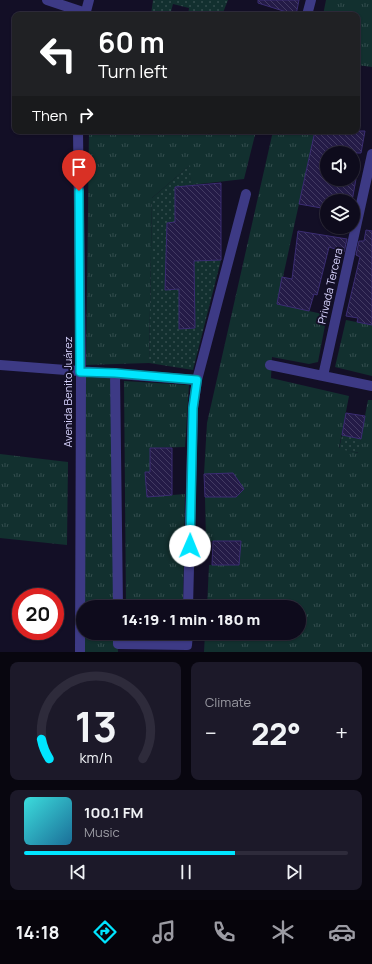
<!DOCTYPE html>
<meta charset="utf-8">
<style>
:root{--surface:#0e0b1c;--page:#1c1929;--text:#f1f3f6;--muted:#9b9ba3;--line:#2e2b3b;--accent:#00e5ff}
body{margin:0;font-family:Manrope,sans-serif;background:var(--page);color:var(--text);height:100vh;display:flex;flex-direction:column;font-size:15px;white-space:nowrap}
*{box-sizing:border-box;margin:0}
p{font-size:13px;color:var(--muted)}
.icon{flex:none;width:22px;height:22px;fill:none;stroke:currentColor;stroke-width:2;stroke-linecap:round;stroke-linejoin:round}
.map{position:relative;height:652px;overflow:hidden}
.panel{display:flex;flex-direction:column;gap:10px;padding:10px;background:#08060f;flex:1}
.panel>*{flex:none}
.banner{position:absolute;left:12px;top:12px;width:348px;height:122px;border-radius:8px;box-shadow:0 1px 3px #0004,0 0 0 1px var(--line);background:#202124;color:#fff;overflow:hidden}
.controls{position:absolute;left:320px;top:146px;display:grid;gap:8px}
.controls a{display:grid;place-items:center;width:40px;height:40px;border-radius:50%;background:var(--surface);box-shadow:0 1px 3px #0004,0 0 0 1px var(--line);font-size:20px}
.speed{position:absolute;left:12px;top:588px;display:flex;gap:8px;font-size:20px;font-weight:700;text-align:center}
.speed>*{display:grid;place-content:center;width:52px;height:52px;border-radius:50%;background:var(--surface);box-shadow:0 1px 3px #0004,0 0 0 1px var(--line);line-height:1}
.speed .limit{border:6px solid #d22;background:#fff;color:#111}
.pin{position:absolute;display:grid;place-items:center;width:34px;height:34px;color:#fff;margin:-41px -17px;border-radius:50% 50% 50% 0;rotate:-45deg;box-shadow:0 0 4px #0007}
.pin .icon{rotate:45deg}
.me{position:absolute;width:44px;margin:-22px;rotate:1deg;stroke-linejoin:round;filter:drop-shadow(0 0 3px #0008)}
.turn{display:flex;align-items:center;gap:14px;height:84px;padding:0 20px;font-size:18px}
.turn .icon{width:52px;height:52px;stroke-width:2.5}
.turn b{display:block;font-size:28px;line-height:34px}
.then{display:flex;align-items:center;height:38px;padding:0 20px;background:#0003;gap:8px;font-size:15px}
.big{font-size:30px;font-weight:800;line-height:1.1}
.panel .card{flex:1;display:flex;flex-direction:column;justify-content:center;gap:6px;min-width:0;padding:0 14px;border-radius:8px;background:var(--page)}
.panel .dial{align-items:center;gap:0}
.dial svg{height:104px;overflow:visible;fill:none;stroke:var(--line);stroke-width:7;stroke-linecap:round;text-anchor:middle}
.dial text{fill:var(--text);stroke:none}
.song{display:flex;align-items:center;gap:12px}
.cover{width:48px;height:48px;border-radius:6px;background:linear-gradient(135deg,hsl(180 70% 55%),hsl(200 70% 35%))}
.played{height:4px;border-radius:2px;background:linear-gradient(90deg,var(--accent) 65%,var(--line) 65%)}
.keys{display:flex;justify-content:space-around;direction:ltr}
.heat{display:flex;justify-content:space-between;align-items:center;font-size:22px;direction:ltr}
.panel .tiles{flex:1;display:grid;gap:10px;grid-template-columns:1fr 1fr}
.card:last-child{grid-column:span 2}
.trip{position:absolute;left:76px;top:600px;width:230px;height:40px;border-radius:20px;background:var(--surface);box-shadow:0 1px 3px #0004,0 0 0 1px var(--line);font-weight:800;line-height:40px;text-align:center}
.menu{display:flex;height:64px;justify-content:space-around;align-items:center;background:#06040b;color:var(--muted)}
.menu .icon{width:28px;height:28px}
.menu .selected{color:var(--accent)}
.menu b{font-size:18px;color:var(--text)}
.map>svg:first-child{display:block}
.grass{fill:url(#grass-tufts)}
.garden{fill:url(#garden-dots)}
.building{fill:url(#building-back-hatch);stroke:#3b2d73}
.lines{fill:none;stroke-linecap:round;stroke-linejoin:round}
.minor{stroke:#3d3a85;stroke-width:10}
.route-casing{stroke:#0095a6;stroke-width:10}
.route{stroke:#00e5ff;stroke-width:7}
.labels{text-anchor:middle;stroke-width:4;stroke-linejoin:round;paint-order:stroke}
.street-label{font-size:11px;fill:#d9d4ff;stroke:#130f26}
</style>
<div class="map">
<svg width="372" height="652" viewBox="0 0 372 652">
<defs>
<pattern id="grass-tufts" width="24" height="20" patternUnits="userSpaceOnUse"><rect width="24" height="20" fill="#12302f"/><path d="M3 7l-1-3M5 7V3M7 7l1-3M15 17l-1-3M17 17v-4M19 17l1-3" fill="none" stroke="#344d4e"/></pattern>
<pattern id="garden-dots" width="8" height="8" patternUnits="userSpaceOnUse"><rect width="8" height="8" fill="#12302f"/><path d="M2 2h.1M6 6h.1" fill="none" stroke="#344d4e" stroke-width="1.8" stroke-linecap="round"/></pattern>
<pattern id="building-back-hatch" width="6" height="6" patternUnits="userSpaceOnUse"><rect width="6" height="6" fill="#241b47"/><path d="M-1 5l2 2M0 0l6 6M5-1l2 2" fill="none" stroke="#433b63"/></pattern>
</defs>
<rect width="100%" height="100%" fill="#130f26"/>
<!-- grass -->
<path class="grass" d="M326,0H372V67L357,65V15H323Z
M89,131H256L244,179L191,185L189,166L152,198L149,363L86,365Z
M273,131H315L277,304L327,315L318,362L309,364L272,357L271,378L349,396L339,448L358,453L368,400H372V652H204L205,633H299V607H207L209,565H239L240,541H206L205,497H236L243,489L233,473L204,474L207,423Z
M346,320L372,325V376L335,367Z
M81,376H111L117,607H83Z
M124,381L189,385L185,447L150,448V472H145L147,497L185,494L183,607H126Z
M0,454L68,462L67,545L0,538Z
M83,633H117L118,652H83Z"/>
<!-- garden -->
<path class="garden" d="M153,0H228L222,15H188L189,8L173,4L170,15H151Z
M190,165L191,185L175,187V222L167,223L165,289H179V329L195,328L194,261L221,260L193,370L149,363L152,198Z
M342,435L361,439L359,453L339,449Z"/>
<!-- building -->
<path class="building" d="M258,0H299L296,15L258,3Z
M315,131H365L361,153H327V179H356L352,201H327V209L299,204Z
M221,183V260L194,261L195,328L179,329V289L165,290L167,223L175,222V187Z
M366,230L372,231V325L357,322L358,318L346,316L360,257L356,255L359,241H364Z
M298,231L347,239L344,252L329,247L317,295L314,294L309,311L277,304L282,277L292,279Z
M346,413L365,416L361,439L342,435Z
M150,448H172V495L147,497L145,472H150Z
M233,473L244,489L236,497H205L204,474Z
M213,541H241L239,565H212Z"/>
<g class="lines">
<!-- minor -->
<path class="minor" d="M47,0L86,13
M85,15L89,0
M307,15L311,0
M78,131L81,376L80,652
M0,365L197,380L193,408L188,607
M270,365L372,386
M115,373L118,607
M323,376L372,154
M197,380L246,194
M118,633V644L187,645L188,633"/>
</g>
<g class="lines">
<!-- route casing -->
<g class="route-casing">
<path id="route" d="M79,191L80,372L115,373L197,380L193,408L190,546"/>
</g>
<!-- route -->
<use href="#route" class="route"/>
</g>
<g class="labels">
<!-- street labels -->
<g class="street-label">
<text transform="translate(330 286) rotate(-77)" y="4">Privada Tercera</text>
<text transform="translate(68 392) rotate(-90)" y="4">Avenida Benito Juárez</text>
</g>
</g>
</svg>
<div class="controls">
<a><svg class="icon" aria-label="sound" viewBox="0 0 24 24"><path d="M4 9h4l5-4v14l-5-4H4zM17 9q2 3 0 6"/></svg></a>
<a><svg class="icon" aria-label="layers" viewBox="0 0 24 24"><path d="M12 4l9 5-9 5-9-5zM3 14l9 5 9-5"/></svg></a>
</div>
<div class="speed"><div class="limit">20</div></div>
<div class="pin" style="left:79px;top:191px;background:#d93025"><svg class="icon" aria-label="arrive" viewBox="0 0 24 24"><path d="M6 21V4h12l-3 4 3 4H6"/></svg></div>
<svg class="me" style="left:190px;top:546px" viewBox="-20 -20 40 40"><circle r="19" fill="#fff"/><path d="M0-13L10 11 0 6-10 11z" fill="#00e5ff"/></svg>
<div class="trip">14:19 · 1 min · 180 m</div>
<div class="banner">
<div class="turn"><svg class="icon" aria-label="left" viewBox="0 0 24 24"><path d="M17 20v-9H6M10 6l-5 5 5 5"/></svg><div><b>60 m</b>Turn left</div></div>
<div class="then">Then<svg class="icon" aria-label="right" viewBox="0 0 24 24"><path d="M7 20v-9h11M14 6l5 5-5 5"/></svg></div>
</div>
</div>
<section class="panel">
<div class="tiles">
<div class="card dial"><svg viewBox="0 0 100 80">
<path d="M14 69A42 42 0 1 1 86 69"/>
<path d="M14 69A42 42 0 0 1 8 54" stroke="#00e5ff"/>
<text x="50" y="56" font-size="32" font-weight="700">13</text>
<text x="50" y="72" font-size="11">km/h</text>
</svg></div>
<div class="card"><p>Climate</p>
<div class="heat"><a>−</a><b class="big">22°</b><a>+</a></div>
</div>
<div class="card">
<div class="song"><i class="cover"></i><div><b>100.1 FM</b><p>Music</p></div></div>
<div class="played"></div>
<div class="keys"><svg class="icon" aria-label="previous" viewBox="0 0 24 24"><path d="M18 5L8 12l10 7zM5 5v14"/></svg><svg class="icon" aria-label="pause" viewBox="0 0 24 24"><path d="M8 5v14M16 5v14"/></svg><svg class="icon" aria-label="next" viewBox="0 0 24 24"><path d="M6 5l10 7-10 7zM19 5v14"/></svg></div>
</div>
</div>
</section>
<nav class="menu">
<b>14:18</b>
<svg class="icon selected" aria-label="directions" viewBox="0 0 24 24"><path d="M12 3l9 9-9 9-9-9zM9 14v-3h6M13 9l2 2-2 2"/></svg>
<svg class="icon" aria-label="music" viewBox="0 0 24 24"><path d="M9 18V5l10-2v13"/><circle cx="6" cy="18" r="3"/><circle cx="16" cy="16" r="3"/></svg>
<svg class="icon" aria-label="phone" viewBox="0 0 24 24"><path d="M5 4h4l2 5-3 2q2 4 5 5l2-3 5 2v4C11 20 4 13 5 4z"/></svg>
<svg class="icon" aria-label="climate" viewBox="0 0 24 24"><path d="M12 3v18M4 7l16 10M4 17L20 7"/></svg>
<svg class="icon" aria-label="car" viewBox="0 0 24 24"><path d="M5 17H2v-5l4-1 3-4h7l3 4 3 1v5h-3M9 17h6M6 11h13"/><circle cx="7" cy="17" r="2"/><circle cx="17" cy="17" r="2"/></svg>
</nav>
